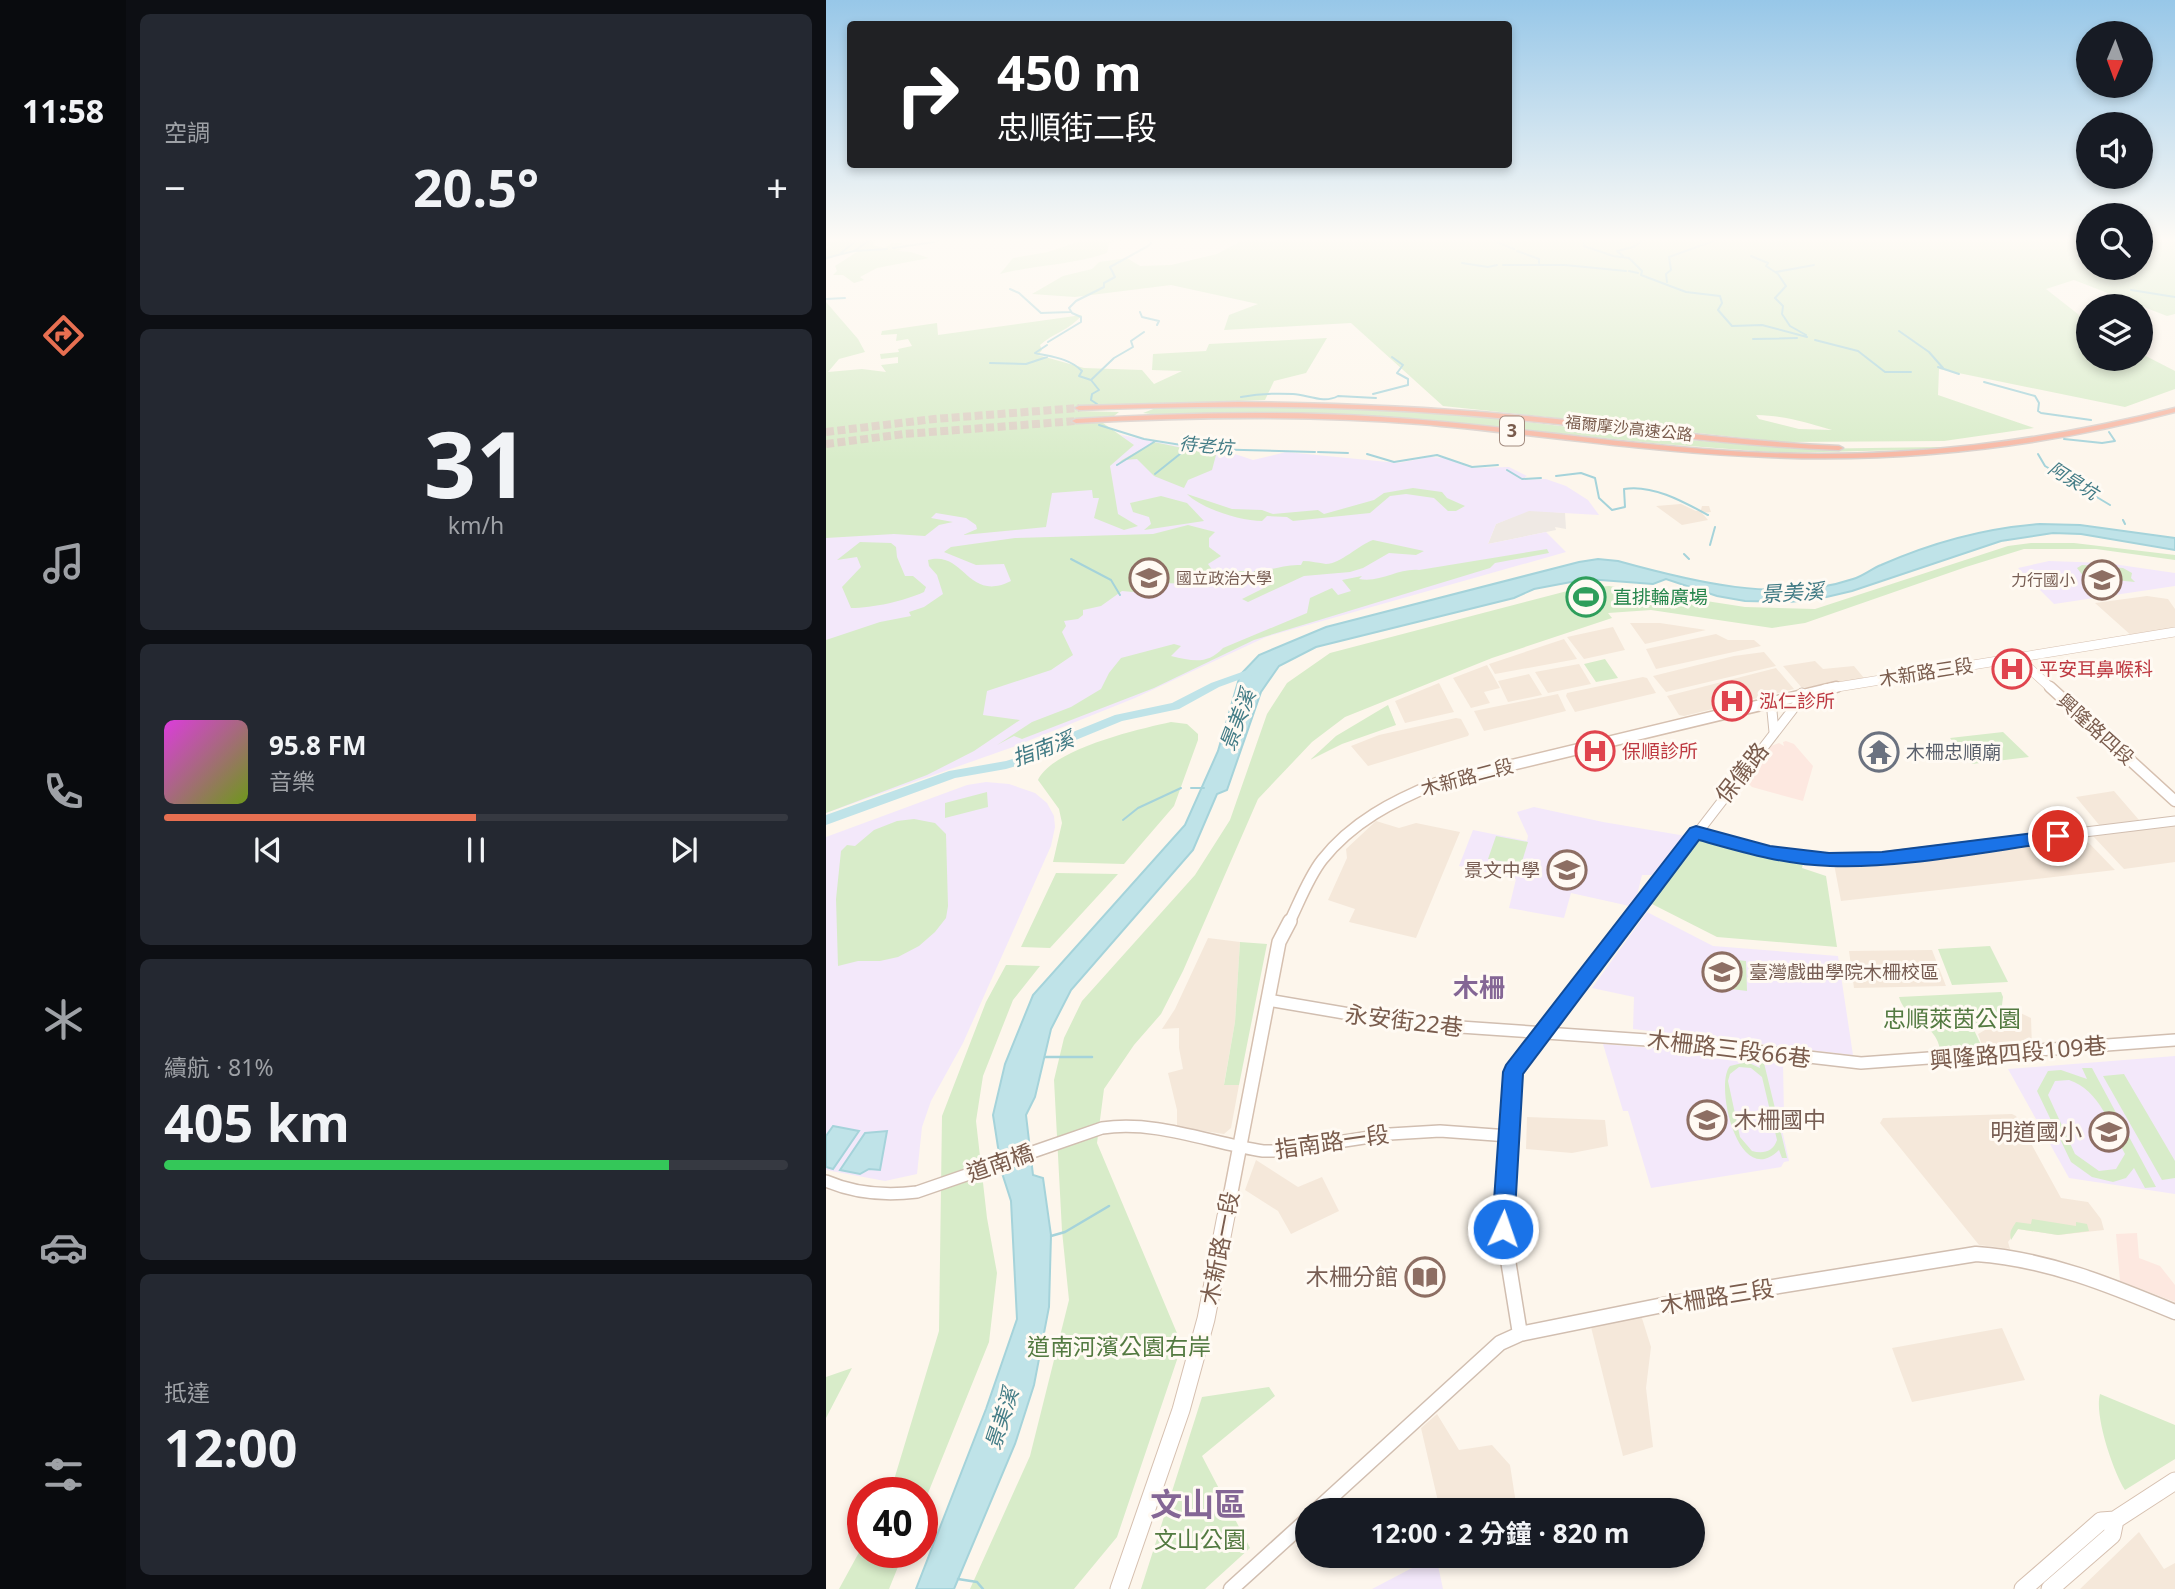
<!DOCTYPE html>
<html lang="zh-TW">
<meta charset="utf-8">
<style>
:root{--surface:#171b24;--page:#242831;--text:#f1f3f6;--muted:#9ea1a6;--line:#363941;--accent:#e76f51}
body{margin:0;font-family:"Noto Sans","Noto Sans TC",sans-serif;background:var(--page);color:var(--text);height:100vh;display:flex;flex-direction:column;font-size:26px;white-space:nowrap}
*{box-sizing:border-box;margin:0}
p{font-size:23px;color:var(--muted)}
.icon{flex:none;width:38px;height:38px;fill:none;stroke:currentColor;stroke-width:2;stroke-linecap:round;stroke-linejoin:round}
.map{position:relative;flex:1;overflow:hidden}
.side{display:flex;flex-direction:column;gap:14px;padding:14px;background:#0d0f14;width:700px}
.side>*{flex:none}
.guide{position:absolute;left:21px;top:21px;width:665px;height:147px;border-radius:7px;box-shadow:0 4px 10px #0003;background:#202124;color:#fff;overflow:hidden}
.needle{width:46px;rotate:181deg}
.buttons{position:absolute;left:1250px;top:21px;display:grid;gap:14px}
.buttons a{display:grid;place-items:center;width:77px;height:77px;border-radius:50%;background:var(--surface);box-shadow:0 4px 10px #0003;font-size:35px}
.speed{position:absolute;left:21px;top:1477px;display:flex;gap:14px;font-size:35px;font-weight:700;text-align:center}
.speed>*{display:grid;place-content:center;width:91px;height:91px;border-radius:50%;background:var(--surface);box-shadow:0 4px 10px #0003;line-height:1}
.speed .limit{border:10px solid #d22;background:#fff;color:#111}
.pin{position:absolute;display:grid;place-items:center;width:60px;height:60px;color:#fff;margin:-30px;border:4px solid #fff;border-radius:50%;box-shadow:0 2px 7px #0007}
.me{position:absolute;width:77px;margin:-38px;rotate:3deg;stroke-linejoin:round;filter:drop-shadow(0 0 5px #0008)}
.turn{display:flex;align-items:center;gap:24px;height:147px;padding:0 35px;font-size:32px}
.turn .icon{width:91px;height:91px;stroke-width:2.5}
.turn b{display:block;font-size:49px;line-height:60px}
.big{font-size:52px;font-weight:700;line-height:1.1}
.side .card{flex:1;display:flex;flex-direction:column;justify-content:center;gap:10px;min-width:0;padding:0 24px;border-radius:10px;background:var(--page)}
.side .dial{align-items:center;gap:0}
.dial b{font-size:91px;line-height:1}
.song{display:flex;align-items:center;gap:21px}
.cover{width:84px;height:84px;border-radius:10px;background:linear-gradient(135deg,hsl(300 70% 55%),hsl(80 70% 35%))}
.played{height:7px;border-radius:4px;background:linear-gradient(90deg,var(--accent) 50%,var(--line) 50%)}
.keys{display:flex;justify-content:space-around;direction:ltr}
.heat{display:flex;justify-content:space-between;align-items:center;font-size:38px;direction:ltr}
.charge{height:10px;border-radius:5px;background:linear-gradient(90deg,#34c759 81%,var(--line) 0)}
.trip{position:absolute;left:469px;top:1498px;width:410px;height:70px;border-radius:35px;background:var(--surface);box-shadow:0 4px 10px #0003;font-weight:700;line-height:70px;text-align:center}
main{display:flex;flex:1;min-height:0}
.tabs{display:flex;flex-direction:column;width:126px;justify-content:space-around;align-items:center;background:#090b0e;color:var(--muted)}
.tabs .icon{width:49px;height:49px}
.tabs .active{color:var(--accent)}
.tabs b{font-size:32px;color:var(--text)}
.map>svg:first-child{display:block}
.residential{fill:#f5e8da}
.commercial{fill:#fde8e0}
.industrial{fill:#efe9e4}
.education{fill:#f3e8fa}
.green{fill:#d8ecc9;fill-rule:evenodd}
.water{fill:#bfe3e8;stroke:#a5d3da;stroke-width:2}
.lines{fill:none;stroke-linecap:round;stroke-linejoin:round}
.stream-far1{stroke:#a5d3da;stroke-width:2}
.stream{stroke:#a5d3da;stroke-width:2.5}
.river{fill:#bfe3e8;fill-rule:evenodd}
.motorway-tunnel{stroke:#dcd0c4;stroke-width:8;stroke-dasharray:8 3.5;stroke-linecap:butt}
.tertiary-far2-casing{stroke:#d1beb0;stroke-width:11}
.tertiary-far1-casing{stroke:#d1beb0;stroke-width:14}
.tertiary-casing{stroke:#d1beb0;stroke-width:17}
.secondary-far3-casing{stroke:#d6c0b0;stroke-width:10}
.secondary-far2-casing{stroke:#d6c0b0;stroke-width:13}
.secondary-far1-casing{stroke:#d6c0b0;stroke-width:16}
.secondary-casing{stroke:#d6c0b0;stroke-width:19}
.motorway-casing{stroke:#dad1cd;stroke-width:3}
.tertiary-far2{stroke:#fff;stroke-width:9}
.tertiary-far1{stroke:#fff;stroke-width:11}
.tertiary{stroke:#fff;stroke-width:14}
.secondary-far3{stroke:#fff;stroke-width:9}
.secondary-far2{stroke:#fff;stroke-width:10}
.secondary-far1{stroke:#fff;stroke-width:13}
.secondary{stroke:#fff;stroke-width:17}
.motorway{fill:#f7b7a3;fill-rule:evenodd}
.route{fill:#1a73e8;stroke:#114b97;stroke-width:2}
.labels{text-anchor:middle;stroke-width:6;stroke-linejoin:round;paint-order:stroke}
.far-street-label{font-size:16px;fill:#7a5c4d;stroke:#fffaf3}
.far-education-label{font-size:16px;fill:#785e54;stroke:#fffaf3;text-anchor:start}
.shield{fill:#fffaf3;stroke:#a28b7f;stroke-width:2}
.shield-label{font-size:18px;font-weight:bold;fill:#7a5c4d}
.far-water-label{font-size:18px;font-style:italic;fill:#437c86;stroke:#fffaf3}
.leisure-label{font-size:19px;fill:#27864d;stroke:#fffaf3;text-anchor:start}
.health-label{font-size:19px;fill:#be3a42;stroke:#fffaf3;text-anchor:start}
.street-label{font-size:19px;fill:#7a5c4d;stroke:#fffaf3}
.worship-label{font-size:19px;fill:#5b616d;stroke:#fffaf3;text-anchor:start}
.education-label{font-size:19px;fill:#785e54;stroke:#fffaf3;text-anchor:end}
.water-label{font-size:21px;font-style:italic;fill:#437c86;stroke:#fffaf3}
.near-street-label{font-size:23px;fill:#7a5c4d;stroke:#fffaf3}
.near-park-label{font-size:23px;fill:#537a41;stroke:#fffaf3}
.near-education-label{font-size:23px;fill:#785e54;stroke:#fffaf3;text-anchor:end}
.district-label{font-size:26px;font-weight:bold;fill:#846695;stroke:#fffaf3}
.near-district-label{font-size:32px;font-weight:bold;fill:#846695;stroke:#fffaf3}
</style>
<main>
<nav class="tabs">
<b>11:58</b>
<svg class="icon active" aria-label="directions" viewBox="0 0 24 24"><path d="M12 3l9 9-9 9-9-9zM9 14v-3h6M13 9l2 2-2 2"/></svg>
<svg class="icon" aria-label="music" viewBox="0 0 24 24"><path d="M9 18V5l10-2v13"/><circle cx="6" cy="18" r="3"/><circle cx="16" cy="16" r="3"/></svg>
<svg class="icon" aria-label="phone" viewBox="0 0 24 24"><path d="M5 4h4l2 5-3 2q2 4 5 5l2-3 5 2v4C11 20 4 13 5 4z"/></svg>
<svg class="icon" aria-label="climate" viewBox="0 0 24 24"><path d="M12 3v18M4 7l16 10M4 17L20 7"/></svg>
<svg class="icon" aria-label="car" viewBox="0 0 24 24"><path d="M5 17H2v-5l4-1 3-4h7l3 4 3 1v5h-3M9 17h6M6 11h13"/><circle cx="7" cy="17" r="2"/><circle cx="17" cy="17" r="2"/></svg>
<svg class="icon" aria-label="filters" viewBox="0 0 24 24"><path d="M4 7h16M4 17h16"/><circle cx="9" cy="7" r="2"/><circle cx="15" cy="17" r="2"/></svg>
</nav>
<section class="side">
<div class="card"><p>空調</p>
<div class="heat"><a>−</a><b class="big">20.5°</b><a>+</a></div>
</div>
<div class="card dial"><b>31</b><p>km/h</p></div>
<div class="card">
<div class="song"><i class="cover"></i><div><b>95.8 FM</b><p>音樂</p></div></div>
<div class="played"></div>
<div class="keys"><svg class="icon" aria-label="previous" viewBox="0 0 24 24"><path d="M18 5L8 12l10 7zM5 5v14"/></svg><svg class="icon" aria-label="pause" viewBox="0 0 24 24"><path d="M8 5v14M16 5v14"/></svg><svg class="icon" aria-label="next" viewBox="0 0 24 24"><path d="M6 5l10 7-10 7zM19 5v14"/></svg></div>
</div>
<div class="card"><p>續航 · 81%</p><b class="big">405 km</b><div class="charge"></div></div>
<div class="card"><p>抵達</p><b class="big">12:00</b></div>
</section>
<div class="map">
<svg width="1349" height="1589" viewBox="0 0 1349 1589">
<rect width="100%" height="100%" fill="#fdf6ec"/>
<!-- residential -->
<path class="residential" d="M855,504L870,511L875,510L876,506H883L885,512L876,513L882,520L856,525L830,506Z
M1321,596L1342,599L1349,609V629L1307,637L1269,603Z
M804,623H834L880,630L819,644Z
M787,627L799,650L758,659L741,637Z
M890,634L902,640H928L935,646L830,669L820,649Z
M738,639L751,659L669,674L663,664Z
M938,652L950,666L840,692L827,676L908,656Z
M989,661L997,669L1028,666L1038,678L976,688L957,666Z
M753,664L765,684L722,693L709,672Z
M661,665L674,688L658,692L664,703L645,708L627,678Z
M950,668L968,689L858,716L853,715L841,696Z
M703,674L716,695L682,702L672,681Z
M817,677L821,678L830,693L749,712L740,696L741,693Z
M613,683L628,712L579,723L569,701Z
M732,694L740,711L658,731L648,711Z
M630,718L635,719L643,734L642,736L542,766L525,746L553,735Z
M1288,791L1313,820L1274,826L1250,797Z
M550,821L573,828L590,823L634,832L590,938L523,922L529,909L502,900L521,858L520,849Z
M1349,825V862L1298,869L1267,836Z
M1258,838L1289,870L1015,901L1008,864L1064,865Z
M382,938L414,942L409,1022L398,1084L413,1085L405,1128L398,1134L351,1127V1110L342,1073L357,1069L353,1048V1028L336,1029L349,1009Z
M1106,950L1120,986L1028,988L1023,951Z
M1178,1010H1188L1205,1018L1206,1048L1158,1051L1152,1034L1175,1021L1179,1016Z
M1186,1114L1190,1116L1235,1198L1262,1202L1275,1219L1278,1230L1232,1235L1192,1229L1182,1242L1184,1249L1153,1245L1054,1123L1057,1118Z
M701,1117L779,1120L782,1146L746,1153L700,1149Z
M430,1160L472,1187L496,1177L513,1211L465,1234L452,1211L419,1190Z
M815,1315L825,1347L820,1388L827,1447L797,1456L765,1327Z
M1176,1328L1199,1380L1086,1402L1066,1348Z
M611,1414L633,1450L666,1445L684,1465L691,1510H614L595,1428Z
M1313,1532L1338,1569L1349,1563V1589H1254Z"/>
<!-- commercial -->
<path class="commercial" d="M960,741L968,744L987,766L977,801L926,787L920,781L945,746L953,743L958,746L957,742Z
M1311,1233L1313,1258L1334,1266L1349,1285V1302L1294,1281L1290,1234Z"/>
<!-- industrial -->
<path class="industrial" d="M703,510L739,513L740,529L729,527L730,530L662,544L670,524Z"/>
<!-- education -->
<path class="education" d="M173,419L280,432L361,448L400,451L427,460L460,452L572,463L604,457L619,458L645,468L683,467L701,476L694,480L720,479L740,486L762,500L773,515L703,511L670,524L662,544L720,532L740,552L440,637L309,698L187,747L0,813V441Z
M1223,561L1280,563L1349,573V586L1228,604L1192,568Z
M160,782L183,784L209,793L221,803L228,816L229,827L225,846L137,1043L105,1101L96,1127L91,1174L59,1181L0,1170V837L141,785Z
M708,807L777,822L860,836L826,875H816L808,907L745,893L738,918L683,908L690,879L633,866L647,830L701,841L702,836L691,812Z
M821,912L887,946L1012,956L1027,1055L807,1029L808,997L766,988Z
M777,1044L851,1050L957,1063L958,1116L955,1125L963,1161L958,1162L955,1167L825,1188L802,1111H797Z
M1349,1056V1194L1243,1178L1182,1069Z
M610,1556L617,1589H546L609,1556Z"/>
<!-- green -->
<path class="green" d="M33,238H53L46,245L59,248L66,243H77L69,248L77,249L71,251L85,252L103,258L51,268L34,277L38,280L28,283L17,275H7L11,271L9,266L34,250H25L0,260V249L5,246H0V242Z
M263,238H303L283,243L281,253C246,265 209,265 174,274L187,258L222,252Z
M421,238H1262V268H1314V238H1349V314L1341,316L1248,280L1220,289L1262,322V359H1314V353L1349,371V389L1299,407L1113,369L1112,395L1208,428L1118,441L957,442L617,406L525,323L398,330L403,315L432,304L345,285L249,297L206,294L237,276L266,269L273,262L301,258L314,266L345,265L391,254ZM930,415C961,416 977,422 1006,430L973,429L933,419Z
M0,302L32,339L39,352L13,359L2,372L36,369L60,372L55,365L72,363V357L55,359L54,354L73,352L72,349L86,346L82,339L70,341L71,334L55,335L56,331L111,323L112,335L256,315C244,330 227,333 214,345L216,350L212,355L258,368L316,370L328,384L356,371L326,370L327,354L380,351L383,344L501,338L480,373L448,381L439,400L251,407V411L293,412L288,416L246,420L245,423H277L308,445L284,466L292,514L312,526L298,530L268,518L273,498H267L266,490L226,493L220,527L137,535L151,529L150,525L140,518L110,513L105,518L127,522L113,525L99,536L68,534L0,538Z
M382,405L488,406L615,412L839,438L973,449L1116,447L1118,449L956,453L836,444L615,421L520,415H332L317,413L330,408Z
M328,442L390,455L386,470L362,480L358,488L328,476L311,459L298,460L292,464L296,460Z
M587,488L616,492L621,498L639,506L630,511H622L608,498L580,494L564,496L544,513L467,521L461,517L441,516L436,521C415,521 376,509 361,494L406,509L436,510L447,514L492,510L498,514L548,500L558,493Z
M335,496L361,503L378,521L318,530L325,524L323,517L307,512L304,503Z
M362,525L389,532L383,538V547L395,556L382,564L387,571H422L418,579L364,584L337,583L307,592L296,591L275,606L257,610V615L252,619L238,621L240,626L236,632L247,655L225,670L161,691L157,715L194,720L148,751L101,775L0,813V640L54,622L85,616L83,612L98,607L117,594L111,575L103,566L102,560C139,550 141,603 185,581L178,564L150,565L118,552L125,547L189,538L327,534Z
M547,540L598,551L590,555L563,553L537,568L524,572L478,576L422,602L416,599L446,584L432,575H426L428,571C445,571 458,564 475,565L477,561C485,561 493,563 500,564C514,564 533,545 547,540Z
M34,542L65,543L70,547L71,557L79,576H87L100,587L98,592C78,601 47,608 25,608L16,587L35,567L31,557L11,560Z
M1205,543H1248L1349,555V560L1270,549H1198L1140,567L979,623L946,628L825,610L782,613L786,618L666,658L519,717L486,742L432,799L357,971L335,1014L308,1045L278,1089L271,1143L356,1345L291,1537L248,1589H144L204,1456L243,1300L236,1231L228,1080L238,1038L256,1001L369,875L404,820L441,714L461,683L504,653L749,589L783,586L919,607L989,609L1182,546Z
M721,549L723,553L669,563L664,568L428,640L328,688L196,739L188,736L171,745L206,722L245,707L275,689L283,673L295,658L348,644L355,646L345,656C367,661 381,665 397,648L481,613L484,598L506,588L512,595L525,591L516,580L536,576L533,579C555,583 572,568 593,570Z
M1256,565L1297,568L1306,573L1305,578L1309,582L1258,577L1251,568Z
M779,659L792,678L770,682L758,664Z
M562,705L570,725L516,744L484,760L510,736Z
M345,722L361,724L372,734V740L348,806L298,864L227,862L236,823L233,809L212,780C226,749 313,729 345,722Z
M1177,732L1203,757L1146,764L1124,738Z
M161,792L162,807L119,818V803Z
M88,819L109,823L120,834L122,906L120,918L109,932L93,946L72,957L54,961H32L12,966L10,899L15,851L21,845L29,846L48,830L71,821Z
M670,836L702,842L695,865L662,859Z
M879,838L927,854L977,863L976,868L1000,876L1011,947L891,937L824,903L872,839Z
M230,873L292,874L224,948L195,947Z
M414,942L441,944L413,1085H398L409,1022Z
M1164,946L1182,982L1126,985L1112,949Z
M882,957L920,961L921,991L882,986Z
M180,965L214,966L187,1000L157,1076L150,1121L161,1218L171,1273L163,1342L96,1508V1493H64L113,1331L116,1116L160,1002Z
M1175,992L1177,997L1175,1013L1148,1030L1156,1047L1114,1051C1112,1024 1079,1020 1073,997Z
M921,1062L934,1068L933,1063H938L961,1158H956L953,1150C912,1191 888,1084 904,1066ZM913,1067L925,1068L936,1077L951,1140C947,1152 937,1154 926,1151L914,1137L902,1081L904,1074Z
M1256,1068H1266L1330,1187L1319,1188L1308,1168L1300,1178L1287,1182L1266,1177L1245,1162L1211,1091L1222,1071L1235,1070L1261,1079ZM1243,1080C1274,1090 1285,1127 1299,1154L1290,1169L1273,1171L1249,1154L1222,1095L1229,1081Z
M1298,1074L1349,1161V1178L1336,1180L1277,1076Z
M1206,1219L1250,1226V1222L1261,1224L1263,1231L1232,1235L1192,1229L1185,1240C1183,1231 1186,1229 1190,1222L1205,1224Z
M26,1368L0,1418V1377Z
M443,1387L449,1396L376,1456L424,1548L379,1589H315L376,1397Z
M1274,1394L1349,1425V1459L1299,1490C1287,1471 1268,1415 1274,1394Z
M37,1545V1552H78L63,1589H13Z"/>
<!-- water -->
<path class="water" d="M1214,524L1254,525L1349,538V550L1255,534L1227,533L1175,541L1026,591L992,599L963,602L919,601L891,596L840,579L827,584L761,579L708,589L688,598L490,647L453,666L435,692L401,790L391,794L367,850L245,990L225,1029L209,1097L200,1115L207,1175L217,1178L225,1235L223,1307L208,1385L189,1444L128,1589H90L160,1409L191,1319L185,1201L176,1173L167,1115L179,1064L207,995L359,825L392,751L414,675L433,655L500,627L753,562L772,559L792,561C864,581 954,604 1027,579C1037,576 1045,569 1055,565C1105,543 1160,528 1214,524Z
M7,1126L33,1131L7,1169L0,1167V1136Z
M61,1131L54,1170L43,1169L34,1174L14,1170L39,1133Z"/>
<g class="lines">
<!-- stream-far1 -->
<path class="stream-far1" d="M757,238L758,246L787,256L803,258L816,271L815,275L860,292L894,296L896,303L892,310L906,326L936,325L981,337
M111,241L117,238
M671,242L688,249
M67,248L108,242
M28,251L44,240
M691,251L713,259V263
M15,253L30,241
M797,256L791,251L807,247L816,241L814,238
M925,256L942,263L940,266L952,274L960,286L949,298L957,306L956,314L964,326L980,335
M0,258L28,251L61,249
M636,263L662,267L671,265
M677,265H739L800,271
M803,271L812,273
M950,272L988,265
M841,282L840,274L845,270L843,257L896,238
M184,289L193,293L215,313L244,312
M1305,290L1349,297
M0,299L19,298
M314,312L316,317L333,321L331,325
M1073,331L1103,352L1117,368
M927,339L971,338
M989,340L1032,351L1059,372H1085
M222,342L255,322V317L246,313L243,308L250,301L278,287V283L289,277L284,267L322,246L325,243L323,239
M221,345L209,353C226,357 243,358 256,371L253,376L265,380L273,390L266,394L265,400L271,404
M164,363L200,364L221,357
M1112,367L1133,374
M266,379L288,358L307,347L305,341L318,332
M1158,382L1209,396L1213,403L1212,411L1215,413L1265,420
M547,394L582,385V379L571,373L577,365L566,357
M415,397C432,394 449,393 467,394C482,395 498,404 512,396L550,398
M273,425L318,439L380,449L489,452
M1238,439L1276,443L1289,441L1283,432
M492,452L522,453
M541,454L568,462L611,455L646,467L672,465
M1212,454L1219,466L1284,505
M291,465L328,442
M681,470L696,479L715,478
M329,474L364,446
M730,476L755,473L769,478L773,498L786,510L799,507L798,489C826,484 858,502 882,515
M1297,520L1299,524
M884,545L889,527
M858,554L863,559
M245,559L285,580L294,595
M365,788H378
M297,820L312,808L355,788"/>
<!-- stream -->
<path class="stream" d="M219,1057H266
M225,1236L239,1232L283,1206
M132,1579L151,1582L157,1589"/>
<!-- river -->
<path class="river" d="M430,667L434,668L435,670L434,672L393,687L353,709L296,721L240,744L207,761L180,769L129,778L0,825V815L123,771L180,761L199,755L232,738L289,715L346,703L385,683Z"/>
<!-- motorway-tunnel -->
<path class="motorway-tunnel" d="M0,432L108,419L253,408
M0,444L78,434L250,421"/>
<!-- tertiary-far2 casing -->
<g class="tertiary-far2-casing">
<path id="tertiary-far2" d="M945,701L948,732
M870,833L962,856L1030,860L1349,821
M802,923L974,700L976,693"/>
</g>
<!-- tertiary-far1 casing -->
<g class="tertiary-far1-casing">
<path id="tertiary-far1" d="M442,1000L576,1023L850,1042L1035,1063L1349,1040
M0,1181C30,1194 59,1196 91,1192L276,1128C332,1120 383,1143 437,1151H453L564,1134L614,1131L683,1136
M678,1218L687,1072L804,921"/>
</g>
<!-- tertiary casing -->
<g class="tertiary-casing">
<path id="tertiary" d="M678,1216L677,1229L694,1334
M491,1510L674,1343L694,1334L842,1304L1150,1254C1221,1259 1284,1285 1349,1312
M405,1589L481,1520"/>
</g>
<!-- secondary-far3 casing -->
<g class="secondary-far3-casing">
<path id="secondary-far3" d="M1191,657L1226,689
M999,689L1349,632"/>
</g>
<!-- secondary-far2 casing -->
<g class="secondary-far2-casing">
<path id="secondary-far2" d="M1224,687L1349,801
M463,923C473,903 482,878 496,860C526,822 567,801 611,783L1010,687"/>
</g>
<!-- secondary-far1 casing -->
<g class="secondary-far1-casing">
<path id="secondary-far1" d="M400,1218L453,942L464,921"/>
</g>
<!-- secondary casing -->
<g class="secondary-casing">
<path id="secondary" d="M293,1589L355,1410L380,1319L400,1216
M1197,1589L1275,1521L1289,1520L1349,1481
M1224,1589L1286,1535L1289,1520"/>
</g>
<!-- motorway casing -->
<g class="motorway-casing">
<path id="motorway" d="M412,402C501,403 590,406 678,414C790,424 901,441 1013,446L1017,448L1013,450C882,445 753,423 623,414C500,405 376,405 253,410L249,408L253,406Z
M1349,408V412C1216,447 1080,463 942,457C826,453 710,434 594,424C480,415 365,417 250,423L246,421L250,419C352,413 454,410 555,417C684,425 813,448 942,453C1083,458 1213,442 1349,408Z"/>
</g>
<!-- tertiary-far2 -->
<use href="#tertiary-far2" class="tertiary-far2"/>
<!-- tertiary-far1 -->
<use href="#tertiary-far1" class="tertiary-far1"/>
<!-- tertiary -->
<use href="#tertiary" class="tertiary"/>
<!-- secondary-far3 -->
<use href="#secondary-far3" class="secondary-far3"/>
<!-- secondary-far2 -->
<use href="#secondary-far2" class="secondary-far2"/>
<!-- secondary-far1 -->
<use href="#secondary-far1" class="secondary-far1"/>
<!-- secondary -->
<use href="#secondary" class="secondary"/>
<!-- motorway -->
<use href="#motorway" class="motorway"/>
</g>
<!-- sky -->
<linearGradient id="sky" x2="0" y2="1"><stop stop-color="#97c7e8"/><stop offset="0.52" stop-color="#fefbf6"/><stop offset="1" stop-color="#fefbf6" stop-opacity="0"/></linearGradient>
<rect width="1349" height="461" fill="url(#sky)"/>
<!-- route -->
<path class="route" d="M870,826L944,846L1003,853L1056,852L1232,830L1240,836L1232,842C1161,851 1074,869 1004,866C959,865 916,852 873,840L697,1074L688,1229L685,1237L677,1240L669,1237L666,1229L677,1072L680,1065L864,828Z"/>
<!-- icons -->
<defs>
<g id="university-ring" transform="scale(2.0125)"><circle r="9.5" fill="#fffaf3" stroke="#8d6e63" stroke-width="1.5"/><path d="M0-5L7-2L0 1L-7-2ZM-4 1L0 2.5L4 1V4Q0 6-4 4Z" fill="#8d6e63"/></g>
<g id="school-ring" transform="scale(2.0125)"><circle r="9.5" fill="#fffaf3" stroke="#8d6e63" stroke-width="1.5"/><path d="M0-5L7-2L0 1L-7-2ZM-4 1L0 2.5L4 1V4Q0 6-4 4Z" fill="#8d6e63"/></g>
<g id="stadium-ring" transform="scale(2.0125)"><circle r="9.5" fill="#fffaf3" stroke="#2e9e5b" stroke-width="1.5"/><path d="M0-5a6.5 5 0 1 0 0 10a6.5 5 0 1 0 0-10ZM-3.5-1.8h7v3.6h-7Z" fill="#2e9e5b"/></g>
<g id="hospital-ring" transform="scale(2.0125)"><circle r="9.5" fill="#fffaf3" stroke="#e0444e" stroke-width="1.5"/><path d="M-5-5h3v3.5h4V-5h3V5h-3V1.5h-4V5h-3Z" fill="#e0444e"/></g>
<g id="temple-ring" transform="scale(2.0125)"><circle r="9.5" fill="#fffaf3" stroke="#6b7280" stroke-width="1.5"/><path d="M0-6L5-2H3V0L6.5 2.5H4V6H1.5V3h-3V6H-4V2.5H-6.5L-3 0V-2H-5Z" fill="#6b7280"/></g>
<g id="library-ring" transform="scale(2.0125)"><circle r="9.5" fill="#fffaf3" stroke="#8d6e63" stroke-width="1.5"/><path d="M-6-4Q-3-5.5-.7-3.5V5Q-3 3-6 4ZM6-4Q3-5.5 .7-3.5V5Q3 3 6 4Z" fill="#8d6e63"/></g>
</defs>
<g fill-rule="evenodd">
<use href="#university-ring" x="323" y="578"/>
<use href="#school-ring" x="1276" y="580"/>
<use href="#stadium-ring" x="760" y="597"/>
<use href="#hospital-ring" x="1186" y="669"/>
<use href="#hospital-ring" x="906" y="701"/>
<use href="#hospital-ring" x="769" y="751"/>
<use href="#temple-ring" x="1053" y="752"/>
<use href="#school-ring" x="741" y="870"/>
<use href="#university-ring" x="896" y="972"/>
<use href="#school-ring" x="881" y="1120"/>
<use href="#school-ring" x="1283" y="1132"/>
<use href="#library-ring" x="599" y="1277"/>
</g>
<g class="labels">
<!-- far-street labels -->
<g class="far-street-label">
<text transform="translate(803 428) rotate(6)" y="6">福爾摩沙高速公路</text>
</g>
<!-- far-education labels -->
<g class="far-education-label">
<text x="350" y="584">國立政治大學</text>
<text x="1249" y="586" text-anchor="end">力行國小</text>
</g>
<!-- shield labels -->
<rect class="shield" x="674" y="416.5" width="24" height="29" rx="5"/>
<g class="shield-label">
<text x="686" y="437">3</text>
</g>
<!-- far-water labels -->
<g class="far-water-label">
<text transform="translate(380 446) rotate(5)" y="6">待老坑</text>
<text transform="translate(1247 481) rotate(32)" y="6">阿泉坑</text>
</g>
<!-- leisure labels -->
<g class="leisure-label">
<text x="787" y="604">直排輪廣場</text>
</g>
<!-- health labels -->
<g class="health-label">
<text x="1213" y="676">平安耳鼻喉科</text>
<text x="933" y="708">泓仁診所</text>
<text x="796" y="758">保順診所</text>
</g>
<!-- street labels -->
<g class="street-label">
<text transform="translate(1100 672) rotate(-9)" y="7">木新路三段</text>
<text transform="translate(1270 729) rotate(42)" y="7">興隆路四段</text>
<text transform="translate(641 777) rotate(-15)" y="7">木新路二段</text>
</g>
<!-- worship labels -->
<g class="worship-label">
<text x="1080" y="759">木柵忠順廟</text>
</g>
<!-- education labels -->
<g class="education-label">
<text x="714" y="877">景文中學</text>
<text x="923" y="979" text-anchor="start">臺灣戲曲學院木柵校區</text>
</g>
<!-- water labels -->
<g class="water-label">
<text transform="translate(966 593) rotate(-3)" y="7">景美溪</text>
<text transform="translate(412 720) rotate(-69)" y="7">景美溪</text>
<text transform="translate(217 749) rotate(-20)" y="7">指南溪</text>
<text transform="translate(176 1419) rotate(-72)" y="7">景美溪</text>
</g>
<!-- near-street labels -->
<g class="near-street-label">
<text transform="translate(916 773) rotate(-52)" y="8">保儀路</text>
<text transform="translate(578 1021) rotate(7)" y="8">永安街22巷</text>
<text transform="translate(903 1049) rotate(7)" y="8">木柵路三段66巷</text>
<text transform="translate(1192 1053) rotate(-5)" y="8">興隆路四段109巷</text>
<text transform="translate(506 1142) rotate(-8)" y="8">指南路一段</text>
<text transform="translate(174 1163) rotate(-19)" y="8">道南橋</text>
<text transform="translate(394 1248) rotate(-79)" y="8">木新路一段</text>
<text transform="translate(891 1297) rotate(-9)" y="8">木柵路三段</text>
</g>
<!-- near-park labels -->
<g class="near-park-label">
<text x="1126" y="1027">忠順萊茵公園</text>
<text x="293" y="1355">道南河濱公園右岸</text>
<text x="374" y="1548">文山公園</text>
</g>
<!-- near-education labels -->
<g class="near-education-label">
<text x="908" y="1128" text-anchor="start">木柵國中</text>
<text x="1256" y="1140">明道國小</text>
<text x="572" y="1285">木柵分館</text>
</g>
<!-- district labels -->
<g class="district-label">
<text x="653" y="997">木柵</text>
</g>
<!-- near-district labels -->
<g class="near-district-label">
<text x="372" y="1516">文山區</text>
</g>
</g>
</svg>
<div class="buttons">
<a><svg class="needle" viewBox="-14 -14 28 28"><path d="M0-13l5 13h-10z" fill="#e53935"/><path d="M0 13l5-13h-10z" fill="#9ea1a6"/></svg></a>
<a><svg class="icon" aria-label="sound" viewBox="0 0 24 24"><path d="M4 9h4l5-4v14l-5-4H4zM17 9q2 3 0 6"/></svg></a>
<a><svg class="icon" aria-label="search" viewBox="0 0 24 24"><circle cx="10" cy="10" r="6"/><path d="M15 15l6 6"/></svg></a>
<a><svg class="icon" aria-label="layers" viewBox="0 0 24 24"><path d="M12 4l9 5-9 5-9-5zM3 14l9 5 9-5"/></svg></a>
</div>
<div class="speed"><div class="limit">40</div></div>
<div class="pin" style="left:1232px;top:836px;background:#d93025"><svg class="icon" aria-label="arrive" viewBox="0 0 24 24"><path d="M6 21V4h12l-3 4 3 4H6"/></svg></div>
<svg class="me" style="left:677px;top:1229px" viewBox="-20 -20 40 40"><circle r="17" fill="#1a73e8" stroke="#fff" stroke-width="3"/><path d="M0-11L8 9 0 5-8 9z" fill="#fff"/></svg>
<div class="trip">12:00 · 2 分鐘 · 820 m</div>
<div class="guide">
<div class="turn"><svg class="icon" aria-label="right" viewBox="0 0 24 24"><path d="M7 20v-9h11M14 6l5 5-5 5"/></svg><div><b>450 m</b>忠順街二段</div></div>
</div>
</div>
</main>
